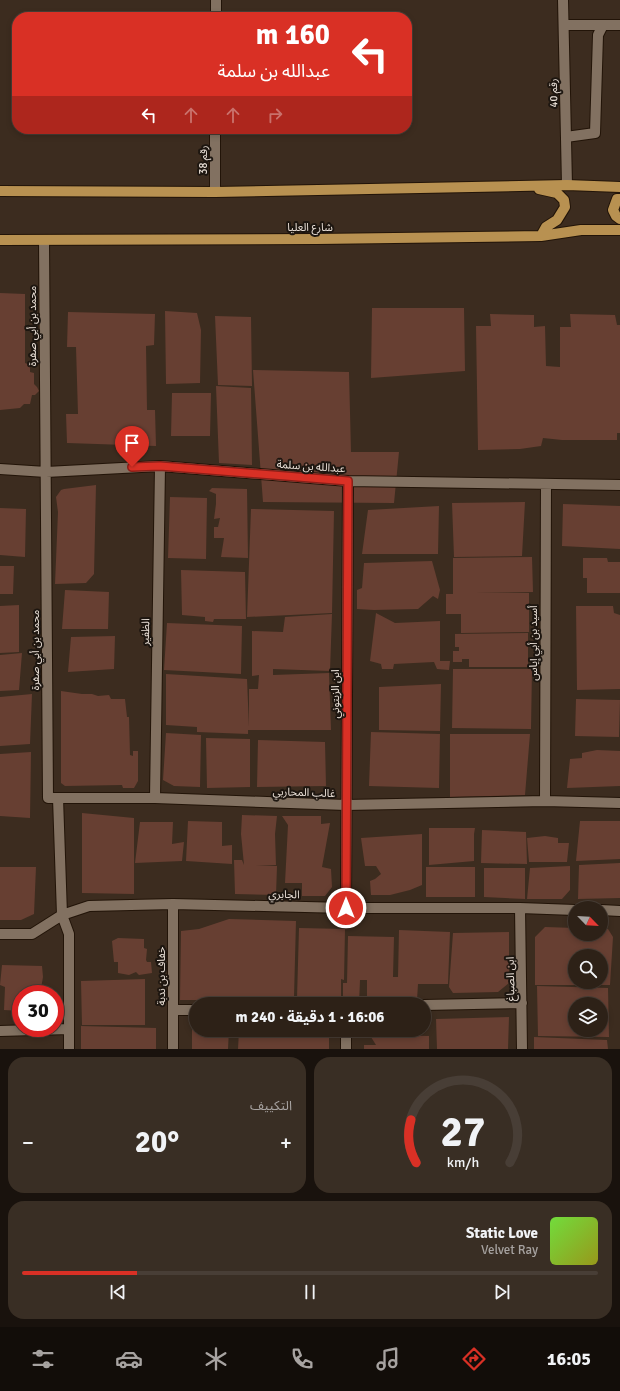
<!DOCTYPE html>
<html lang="ar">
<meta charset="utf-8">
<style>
:root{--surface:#2d2117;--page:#392e24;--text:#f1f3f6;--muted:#a7a3a1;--line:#483e36;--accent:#d93025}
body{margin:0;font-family:Signika,"Noto Sans Arabic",sans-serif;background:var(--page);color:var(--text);direction:rtl;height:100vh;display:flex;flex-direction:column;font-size:15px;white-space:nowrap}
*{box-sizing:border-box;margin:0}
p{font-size:13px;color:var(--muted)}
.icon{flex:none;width:22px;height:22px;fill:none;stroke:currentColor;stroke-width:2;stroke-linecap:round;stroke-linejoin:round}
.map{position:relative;height:1049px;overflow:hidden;direction:ltr}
.side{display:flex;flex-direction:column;gap:8px;padding:8px;background:#19120d;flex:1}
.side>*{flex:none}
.hud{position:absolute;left:12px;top:12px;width:400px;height:122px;border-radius:16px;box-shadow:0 2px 6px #0003,0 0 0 1px var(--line);direction:rtl;background:#d93025;color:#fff;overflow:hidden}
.needle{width:26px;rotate:115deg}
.fabs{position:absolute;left:568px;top:901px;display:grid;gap:8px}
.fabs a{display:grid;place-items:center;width:40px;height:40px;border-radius:50%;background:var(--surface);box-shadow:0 2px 6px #0003,0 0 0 1px var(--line);font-size:20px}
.speed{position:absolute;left:12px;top:985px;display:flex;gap:8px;font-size:20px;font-weight:700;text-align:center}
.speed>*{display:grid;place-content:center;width:52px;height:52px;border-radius:50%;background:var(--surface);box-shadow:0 2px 6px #0003,0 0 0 1px var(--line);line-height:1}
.speed .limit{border:6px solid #d22;background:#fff;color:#111}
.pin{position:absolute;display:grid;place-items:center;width:34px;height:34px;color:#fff;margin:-41px -17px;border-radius:50% 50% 50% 0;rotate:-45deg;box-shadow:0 0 4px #0007}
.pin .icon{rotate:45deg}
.me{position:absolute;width:44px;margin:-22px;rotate:0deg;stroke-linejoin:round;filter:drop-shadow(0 0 3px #0008)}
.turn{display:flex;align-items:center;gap:14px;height:84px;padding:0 16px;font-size:18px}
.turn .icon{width:52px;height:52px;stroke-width:2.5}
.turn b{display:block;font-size:28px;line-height:34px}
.lanes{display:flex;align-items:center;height:38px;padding:0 16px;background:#0003;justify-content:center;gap:20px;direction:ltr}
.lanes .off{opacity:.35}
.big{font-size:30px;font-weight:700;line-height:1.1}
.side .widget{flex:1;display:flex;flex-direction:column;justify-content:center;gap:6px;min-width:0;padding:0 14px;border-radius:16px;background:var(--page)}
.side .dial{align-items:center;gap:0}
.dial svg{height:104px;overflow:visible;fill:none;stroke:var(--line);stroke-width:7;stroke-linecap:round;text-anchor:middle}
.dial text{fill:var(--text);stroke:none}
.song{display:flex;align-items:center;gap:12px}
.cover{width:48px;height:48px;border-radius:6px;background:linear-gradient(135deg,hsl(100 70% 55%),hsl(60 70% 35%))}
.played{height:4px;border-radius:2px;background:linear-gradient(90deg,var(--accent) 20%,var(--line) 20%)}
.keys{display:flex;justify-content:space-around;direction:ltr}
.heat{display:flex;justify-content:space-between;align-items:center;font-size:22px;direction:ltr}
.side .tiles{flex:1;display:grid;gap:8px;grid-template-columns:1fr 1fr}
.widget:last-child{grid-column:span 2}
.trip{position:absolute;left:189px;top:997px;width:242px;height:40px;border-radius:20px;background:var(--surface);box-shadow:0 2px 6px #0003,0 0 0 1px var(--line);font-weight:700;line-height:40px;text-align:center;direction:rtl}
.tabs{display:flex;height:64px;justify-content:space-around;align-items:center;background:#120d09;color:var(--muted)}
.tabs .icon{width:28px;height:28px}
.tabs .current{color:var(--accent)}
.tabs b{font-size:18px;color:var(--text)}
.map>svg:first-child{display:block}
.building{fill:#673f32;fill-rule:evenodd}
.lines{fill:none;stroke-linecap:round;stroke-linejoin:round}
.minor-casing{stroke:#221408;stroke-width:12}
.major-casing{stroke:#221408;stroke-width:12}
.minor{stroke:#827161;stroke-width:10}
.major{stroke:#b89151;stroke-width:10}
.route-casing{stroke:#8d1f18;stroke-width:10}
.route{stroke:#d93025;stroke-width:7}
.labels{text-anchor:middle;stroke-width:4;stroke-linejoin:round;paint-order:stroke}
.street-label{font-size:11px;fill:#eae0d7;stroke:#1d1610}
</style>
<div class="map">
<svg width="620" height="1049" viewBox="0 0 620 1049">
<rect width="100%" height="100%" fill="#3c2c1f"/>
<!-- building -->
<path class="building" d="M0,293L25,294V363L30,365V372L34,373V384L37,387L39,391L35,395H32L30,404H24L20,408L0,410Z
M372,308H464L465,371L371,378Z
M165,311L197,313L201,330L200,383L166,384Z
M68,312L155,314L154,345L146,346L147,410H155L156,446L67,443L66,414H78L76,347H67Z
M490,314L534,315V327L545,326L546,366L560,367V327H571L570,314L615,315L617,325H620V433H617V440H562L543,438L541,446L520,449L478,450L476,326H491Z
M215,316L251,317L252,386L218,385Z
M253,370L349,372L351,452H399L394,503L263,502Z
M216,386L251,388L252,465L219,463Z
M172,393H211L210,436H171Z
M96,485L94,574L86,583L55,584L58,512L56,497L61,490L64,489Z
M212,488L247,489L248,558L221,557L224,538H214V527H218L220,518L214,519L216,504V494L209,491Z
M170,497L207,498L206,559L168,558Z
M525,502L522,556L454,557L452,503Z
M563,504L620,506V549L562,546Z
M439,506L438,554H362L368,510Z
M0,508L26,509L25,557L0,555Z
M251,509L334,511L332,613L247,617Z
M532,557L533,592L475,593H529V632L461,633V614H446V594H453V558Z
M583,558H607L608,562H620V593H587V578H583Z
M432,561L440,590L438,599L433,596L418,609L374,610L357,609V590L362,588L364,563Z
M0,566H14L13,594H0Z
M181,570L245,572L246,619H214L213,622L205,621V617L182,615Z
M65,590L109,592L108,629H62Z
M19,605V652L0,653V606Z
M576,606H613L614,613L620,615V689L577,690Z
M376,613L395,623L440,621V661H450L449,670L437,669L434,662L394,664L393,669H382L381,664L370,661Z
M332,614L330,671L273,669V675L329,673L331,730H248V734L197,732V727L166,725V674L247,679L249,727V689H258L259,675L252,676V631L283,632L285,617Z
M167,623L242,626L241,674L164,670Z
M528,633V667H469V659H462V662H453V651H459V647H455V634Z
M115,636L114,669L68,672L71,637Z
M22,653L19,690L0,691V655Z
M453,669H532L531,729L452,728Z
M441,684L440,731L379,730V687Z
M61,691L82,694H92L98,696L109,695L111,699H125L127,717H129L130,755L133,756V751H138V781L134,788H123L122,785L65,786L61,783Z
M32,694L30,744L0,746V697Z
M576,699L620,700L619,737L575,736Z
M371,732L440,734L439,788L369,786Z
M166,733L201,735L200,787L174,786L163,780Z
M450,734H530L525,795L450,797Z
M206,738L250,739V787L207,788Z
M258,740L325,742L326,786L257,787Z
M597,750L620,751V786L567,788L570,759L582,758V753Z
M31,752L30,818L0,816V754Z
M82,813L134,818V894L82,893Z
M242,815L277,816L275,834L276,865H256L277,866L276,895L235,894L234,860H242L244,865L241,834Z
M282,816H321V824L330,823L322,867L331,869L332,887L325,896H302V883H285L288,825Z
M188,821L222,822V846L232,845V864L186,861Z
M580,821H620V859L576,861Z
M140,822H173L172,844L184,842L182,861L135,863Z
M429,828H475L474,834V861L429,865Z
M482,830L526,832L527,864L481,863Z
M422,834V885L410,890L390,895H371L370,881L375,879L381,874L376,866H365L361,838Z
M545,836L558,838V843H569L567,862H529L527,838Z
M620,863V898L578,899L579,865Z
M570,866V890L562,899H527L530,868Z
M0,867H36L34,914L21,920H0Z
M426,867H475V897H426Z
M484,868H525V899L484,897Z
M229,919L296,921L294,997L242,996L241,1000H180L181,931L199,929Z
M545,927L575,928V934H601V929H608L613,937L610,985H535V937ZM575,956H601V982H575Z
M299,928L345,929L344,980L341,979V999L297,998Z
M399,930L450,932L448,984H418L417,1000L367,999V980H360L359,1004L343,1003V983H347L348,936L394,937L393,977H398Z
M509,932V983L498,992L453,993L449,987L453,933Z
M118,938L144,939V948L147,949L146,960L147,962H151L152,973L139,975L136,972L129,975L118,973V962H114L112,941Z
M2,965L42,966L43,977L40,994H21V1011L4,1010L5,987L0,985Z
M145,979V1025H82L81,981Z
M537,986L608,988L609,1037L538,1036ZM575,1004H601V1030H575Z
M509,1017L508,1049H437L436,1019Z
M196,1022V1030H229L228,1049H192V1030Z
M81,1026L156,1028V1049H81Z
M239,1030H329V1049H238Z
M376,1030H381L382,1035L429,1036V1049H364V1045H376L371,1037L376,1036Z
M534,1037L607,1040L608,1049H534Z"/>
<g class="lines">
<!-- minor casing -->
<g class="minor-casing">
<path id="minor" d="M563,0L567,185
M216,17V0
M564,25H620
M566,137L595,133L598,35L603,25
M215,192V129
M44,240L48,798H58L62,915L69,934V1049
M0,469L46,472L160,466L348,481L620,485
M58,798H155L346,805L545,801L620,803
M155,798L160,466
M545,801L546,485
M173,904V1049
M346,908L348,481
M520,908L522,1049
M601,910L620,911
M0,934H32L62,915L89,906L173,904L346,908H520L575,910
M424,1005L522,1003
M173,1010H196
M346,1030V1049
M0,1031L69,1029"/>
</g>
<!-- major casing -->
<g class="major-casing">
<path id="major" d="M539,189L557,193L564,200L565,207L557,220L546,227L541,236
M0,191L215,192L567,185L620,187
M620,199H617L613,210L616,216L620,219
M0,240L317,239L541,236L581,230H620"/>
</g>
<!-- minor -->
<use href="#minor" class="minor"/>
<!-- major -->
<use href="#major" class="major"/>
</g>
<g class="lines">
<!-- route casing -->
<g class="route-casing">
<path id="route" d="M132,467L160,466L348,481L346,908"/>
</g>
<!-- route -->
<use href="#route" class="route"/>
</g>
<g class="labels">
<!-- street labels -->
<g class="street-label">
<text transform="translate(553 93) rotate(-91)" y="4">رقم 40</text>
<text transform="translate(203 160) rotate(-90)" y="4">رقم 38</text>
<text x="310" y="231">شارع العليا</text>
<text transform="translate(32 326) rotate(-90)" y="4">محمد بن أبي صفرة</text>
<text transform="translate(311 466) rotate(4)" y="4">عبدالله بن سلمة</text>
<text transform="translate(145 632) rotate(-89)" y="4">الظفير</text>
<text transform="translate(533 643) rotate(-90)" y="4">أسيد بن أبي إياس</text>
<text transform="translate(35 650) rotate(-90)" y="4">محمد بن أبي صفرة</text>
<text transform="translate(335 694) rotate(-90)" y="4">ابن الزيتوني</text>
<text transform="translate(304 792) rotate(2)" y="4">غالب المحاربي</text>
<text transform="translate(284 894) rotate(1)" y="4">الجابري</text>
<text transform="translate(161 976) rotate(-90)" y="4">خفاف بن ندبة</text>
<text transform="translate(510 979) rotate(-91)" y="4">ابن الصباغ</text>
</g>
</g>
</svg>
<div class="fabs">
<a><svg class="needle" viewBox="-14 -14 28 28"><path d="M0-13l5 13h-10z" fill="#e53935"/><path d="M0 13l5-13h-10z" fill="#a7a3a1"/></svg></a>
<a><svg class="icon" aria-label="search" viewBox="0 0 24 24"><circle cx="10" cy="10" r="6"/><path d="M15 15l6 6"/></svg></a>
<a><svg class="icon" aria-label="layers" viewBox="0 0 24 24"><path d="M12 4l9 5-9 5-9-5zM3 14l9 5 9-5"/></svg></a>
</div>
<div class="speed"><div class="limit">30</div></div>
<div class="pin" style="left:132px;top:467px;background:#d93025"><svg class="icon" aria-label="arrive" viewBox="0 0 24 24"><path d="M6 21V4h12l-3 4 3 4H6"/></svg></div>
<svg class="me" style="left:346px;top:908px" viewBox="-20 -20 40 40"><circle r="17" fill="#d93025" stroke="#fff" stroke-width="3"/><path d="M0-11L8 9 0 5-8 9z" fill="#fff"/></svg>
<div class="trip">16:06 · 1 دقيقة · 240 m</div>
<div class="hud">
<div class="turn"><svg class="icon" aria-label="left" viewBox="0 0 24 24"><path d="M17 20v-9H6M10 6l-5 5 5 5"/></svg><div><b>160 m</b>عبدالله بن سلمة</div></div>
<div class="lanes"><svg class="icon" aria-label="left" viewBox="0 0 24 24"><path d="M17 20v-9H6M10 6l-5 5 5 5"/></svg><svg class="icon off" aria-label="ahead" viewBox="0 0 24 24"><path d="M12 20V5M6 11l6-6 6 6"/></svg><svg class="icon off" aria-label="ahead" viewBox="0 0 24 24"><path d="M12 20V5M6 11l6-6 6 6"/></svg><svg class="icon off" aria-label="right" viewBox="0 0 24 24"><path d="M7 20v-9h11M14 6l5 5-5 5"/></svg></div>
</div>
</div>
<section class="side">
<div class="tiles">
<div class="widget dial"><svg viewBox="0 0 100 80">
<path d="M14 69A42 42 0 1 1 86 69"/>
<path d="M14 69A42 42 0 0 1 10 36" stroke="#d93025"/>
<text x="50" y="56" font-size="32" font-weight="700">27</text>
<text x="50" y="72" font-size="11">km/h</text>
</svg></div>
<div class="widget"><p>التكييف</p>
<div class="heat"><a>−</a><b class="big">20°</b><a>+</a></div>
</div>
<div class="widget">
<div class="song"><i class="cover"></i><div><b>Static Love</b><p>Velvet Ray</p></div></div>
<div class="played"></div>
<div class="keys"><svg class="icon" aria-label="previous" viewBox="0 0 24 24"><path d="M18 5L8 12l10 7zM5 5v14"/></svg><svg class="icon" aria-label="pause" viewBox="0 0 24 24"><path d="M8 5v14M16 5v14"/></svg><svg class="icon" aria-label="next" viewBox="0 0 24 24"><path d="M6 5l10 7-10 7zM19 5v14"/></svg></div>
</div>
</div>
</section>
<nav class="tabs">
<b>16:05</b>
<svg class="icon current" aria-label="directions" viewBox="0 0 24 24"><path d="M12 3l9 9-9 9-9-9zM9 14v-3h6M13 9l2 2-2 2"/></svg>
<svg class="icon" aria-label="music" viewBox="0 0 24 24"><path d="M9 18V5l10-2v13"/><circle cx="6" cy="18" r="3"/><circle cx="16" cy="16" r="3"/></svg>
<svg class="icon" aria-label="phone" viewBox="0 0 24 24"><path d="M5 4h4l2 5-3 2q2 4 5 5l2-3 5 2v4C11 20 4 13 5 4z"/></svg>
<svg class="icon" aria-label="climate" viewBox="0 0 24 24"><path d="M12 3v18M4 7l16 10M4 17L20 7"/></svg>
<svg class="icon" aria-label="car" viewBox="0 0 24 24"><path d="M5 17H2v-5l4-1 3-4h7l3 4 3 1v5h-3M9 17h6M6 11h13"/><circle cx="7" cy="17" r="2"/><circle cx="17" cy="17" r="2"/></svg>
<svg class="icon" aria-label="filters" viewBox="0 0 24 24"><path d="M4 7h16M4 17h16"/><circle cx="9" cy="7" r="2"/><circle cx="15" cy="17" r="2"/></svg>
</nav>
